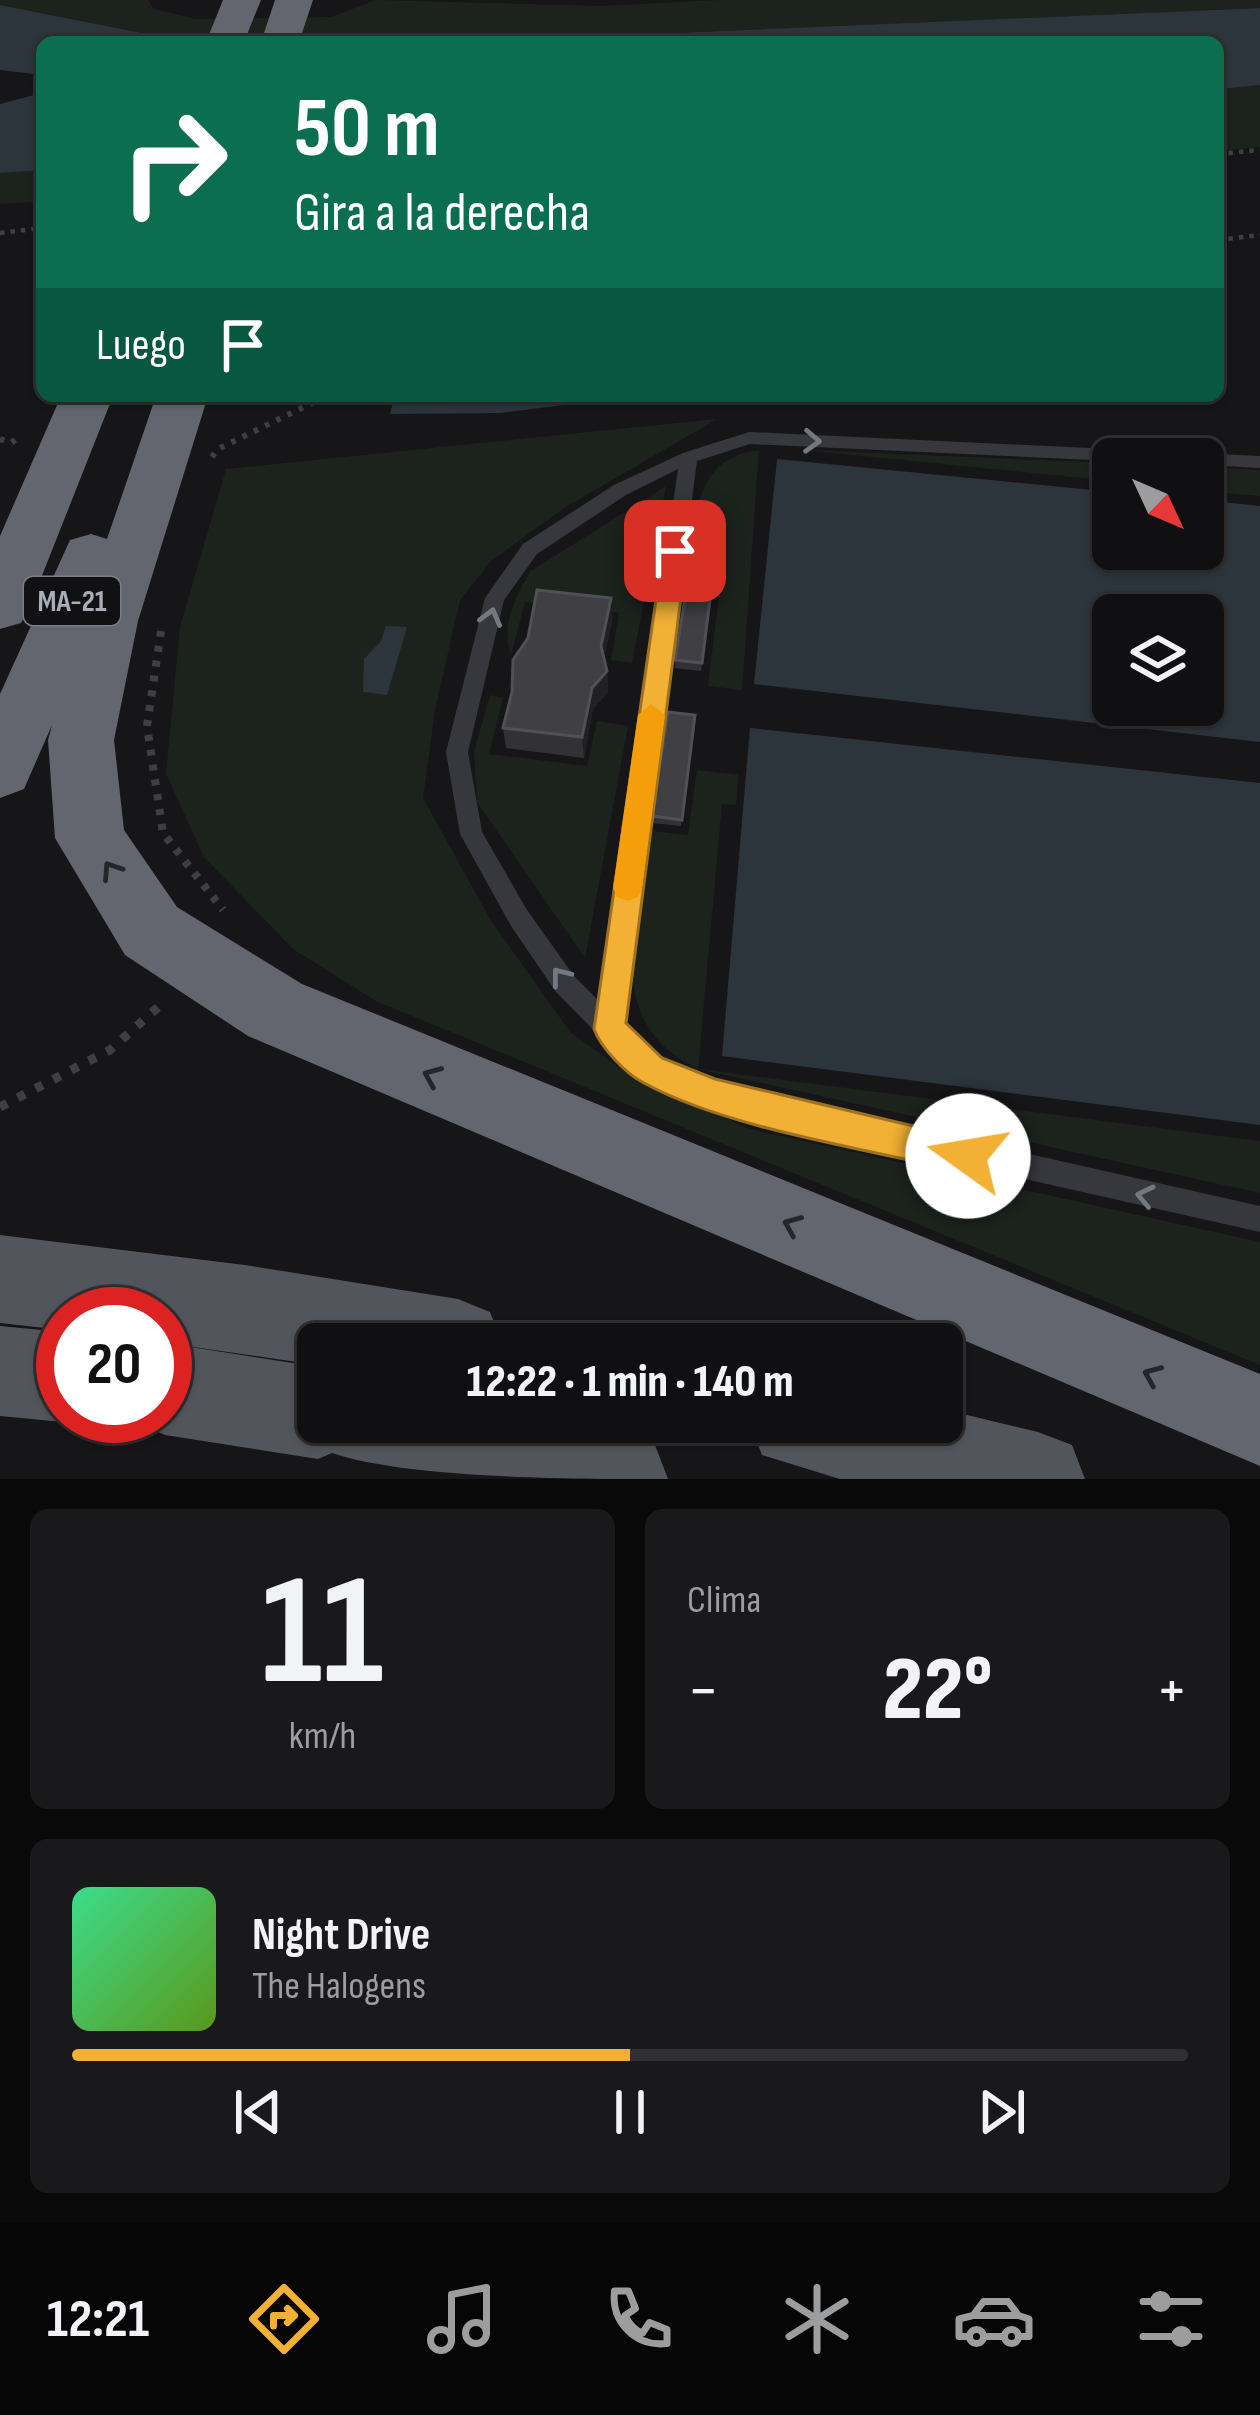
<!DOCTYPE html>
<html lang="es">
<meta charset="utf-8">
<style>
:root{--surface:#101012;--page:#19191b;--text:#f1f3f6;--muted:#9c9d9f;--line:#303032;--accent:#f2b134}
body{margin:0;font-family:"Sofia Sans Condensed",sans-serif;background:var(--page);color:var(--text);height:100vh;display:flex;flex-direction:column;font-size:45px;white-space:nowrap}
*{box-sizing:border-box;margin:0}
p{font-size:39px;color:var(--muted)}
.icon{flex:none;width:66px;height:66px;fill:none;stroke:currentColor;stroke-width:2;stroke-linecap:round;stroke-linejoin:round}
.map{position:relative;height:1479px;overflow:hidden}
.sheet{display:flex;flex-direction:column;gap:30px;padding:30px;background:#09090a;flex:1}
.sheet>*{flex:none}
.guide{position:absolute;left:36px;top:36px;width:1188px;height:366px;border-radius:18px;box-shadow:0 3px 9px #0004,0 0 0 3px var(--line);background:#0b6e4f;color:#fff;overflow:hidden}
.needle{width:78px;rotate:134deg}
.tools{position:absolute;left:1092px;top:438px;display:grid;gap:24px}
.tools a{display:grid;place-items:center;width:132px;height:132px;border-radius:18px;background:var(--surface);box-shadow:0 3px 9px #0004,0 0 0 3px var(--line);font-size:60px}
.speed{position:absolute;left:36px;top:1287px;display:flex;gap:24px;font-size:60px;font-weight:700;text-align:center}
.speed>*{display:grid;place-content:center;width:156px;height:156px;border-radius:50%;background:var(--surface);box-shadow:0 3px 9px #0004,0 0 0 3px var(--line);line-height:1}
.speed .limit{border:18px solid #d22;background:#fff;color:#111}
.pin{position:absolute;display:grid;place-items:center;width:102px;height:102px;color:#fff;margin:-51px;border-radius:24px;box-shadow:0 6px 18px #0006}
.me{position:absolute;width:132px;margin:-66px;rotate:283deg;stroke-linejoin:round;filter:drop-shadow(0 0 9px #0008)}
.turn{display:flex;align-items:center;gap:42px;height:252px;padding:0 60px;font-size:54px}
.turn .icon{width:156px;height:156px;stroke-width:2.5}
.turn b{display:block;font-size:84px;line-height:102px}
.then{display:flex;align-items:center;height:114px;padding:0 60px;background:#0003;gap:24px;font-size:45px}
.big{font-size:90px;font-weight:800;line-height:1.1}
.sheet .widget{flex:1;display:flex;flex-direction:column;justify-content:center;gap:18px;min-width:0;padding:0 42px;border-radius:18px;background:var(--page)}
.sheet .dial{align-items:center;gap:0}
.dial b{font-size:156px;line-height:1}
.song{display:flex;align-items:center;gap:36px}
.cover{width:144px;height:144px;border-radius:18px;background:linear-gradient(135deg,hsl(150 70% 55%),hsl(90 70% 35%))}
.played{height:12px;border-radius:6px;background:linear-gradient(90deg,var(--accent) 50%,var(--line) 50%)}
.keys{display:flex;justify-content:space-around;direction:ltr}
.heat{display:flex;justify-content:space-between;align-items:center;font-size:66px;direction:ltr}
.sheet .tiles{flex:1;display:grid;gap:30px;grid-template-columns:1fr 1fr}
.widget:last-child{grid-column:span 2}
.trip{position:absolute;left:297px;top:1323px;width:666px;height:120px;border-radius:18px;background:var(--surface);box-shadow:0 3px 9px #0004,0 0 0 3px var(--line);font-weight:800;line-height:120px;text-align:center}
.tabs{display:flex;height:192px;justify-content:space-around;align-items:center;background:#060607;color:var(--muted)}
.tabs .icon{width:84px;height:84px}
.tabs .selected{color:var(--accent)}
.tabs b{font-size:54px;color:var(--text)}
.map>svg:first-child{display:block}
.green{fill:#1c231d}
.water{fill:#2c353c;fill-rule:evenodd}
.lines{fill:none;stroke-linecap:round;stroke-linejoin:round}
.path-far3{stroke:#3d3f44;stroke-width:4.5;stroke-dasharray:4.5 6;stroke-linecap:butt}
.path-far2{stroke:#3d3f44;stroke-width:6;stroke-dasharray:4.5 8;stroke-linecap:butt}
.path-far1{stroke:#3d3f44;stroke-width:8;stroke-dasharray:6 9;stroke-linecap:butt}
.path{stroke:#3d3f44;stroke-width:9;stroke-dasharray:8 12;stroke-linecap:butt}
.service{fill:#37383d;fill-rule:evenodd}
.primary{fill:#53555c;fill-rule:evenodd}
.motorway{fill:#63666e;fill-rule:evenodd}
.wall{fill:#323236}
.shaded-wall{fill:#212124}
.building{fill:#3f3f44;stroke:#4f5156;stroke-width:3}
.oneway{stroke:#757881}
.oneway2{stroke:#26262a}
.route{fill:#f2b134;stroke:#9d7322;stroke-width:3}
.slow{fill:#f59e0b}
.labels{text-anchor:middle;stroke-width:12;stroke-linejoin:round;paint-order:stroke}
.shield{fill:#111113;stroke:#7b7e86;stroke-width:3}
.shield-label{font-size:30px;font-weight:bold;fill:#a8adb8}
</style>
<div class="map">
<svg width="1260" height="1479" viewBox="0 0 1260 1479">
<rect width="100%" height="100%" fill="#161618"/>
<!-- green -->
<path class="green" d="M0,0H148L154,9L195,19L331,17L376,0L602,6L719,0H1260V8L535,39L162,37L0,5Z
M1260,85V147L1218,151V88Z
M42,170V201L0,204V173Z
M717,419L564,508L491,561L460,600L435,710L423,798L490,919L570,1032L638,1081L750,1129L1260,1242V1365L376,1001L293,949L204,857L166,774L180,627L226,469Z
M759,450L742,690L708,686L721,579L687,572C696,519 693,458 759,450Z
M804,450L1113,463V481Z
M1203,467L1260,470V496L1203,491Z
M666,486L632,663L611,660L619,613L525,602L511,655C500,627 516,595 531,571Z
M490,695L503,698L489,754L587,766L597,721L628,726L585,958L477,802L474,752Z
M697,770L738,775L736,805L722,804L698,1069L1260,1141V1193L698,1069C597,1020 638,919 651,831L688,835Z"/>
<!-- water -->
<path class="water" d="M0,5L162,37L535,39L1260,8V85L1218,89V42H42V75L0,70Z
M42,93V170L0,173V104Z
M635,396L501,413L390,414L394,399Z
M777,459L1113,492V549H1203V500L1260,506V742L754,684ZM1113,615H1203V705H1113Z
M386,626L407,627L387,695L363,692L364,659L381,641Z
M750,728L1260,783V1125L722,1056Z"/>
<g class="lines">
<!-- path-far3 -->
<path class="path-far3" d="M1218,154L1260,150
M0,233L42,228
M1218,240L1260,235"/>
<!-- path-far2 -->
<path class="path-far2" d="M0,439L11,443L19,437
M212,457L218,449L326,396"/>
<!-- path-far1 -->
<path class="path-far1" d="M161,631L147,726L163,833L223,910"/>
<!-- path -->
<path class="path" d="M0,1107L110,1050L165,1001"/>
<!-- service -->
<path class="service" d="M749,432L1260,456V468L1203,465V459L1113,461L750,444L697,461L623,1025L660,1061L715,1083L1260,1206V1232L715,1109L651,1083L642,1079L556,992L511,926L460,834L446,752L485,598L523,544L614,485L683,453ZM678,469L601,1003L574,976L527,910L482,832L468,752L504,600L537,554L626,495Z"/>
<!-- primary -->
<path class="primary" d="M0,1235L245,1265L458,1299L490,1312L503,1344H318V1365L165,1343V1314H63V1330L0,1323Z
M0,1326L63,1332V1416H79L63,1422L0,1416Z
M165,1343L318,1367V1422H577L655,1445L668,1479C577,1479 409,1479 332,1453L318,1459L165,1435L133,1421L130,1416H165Z
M942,1409L1038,1432L1072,1445L1085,1479H840L762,1455L749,1422H942Z"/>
<!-- motorway -->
<path class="motorway" d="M223,0H261L244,42H206Z
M275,0H313L299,42H261Z
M61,396H113L30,606L21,623L0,629V536Z
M156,396H208L138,621L114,740L124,830L177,907L302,984L1260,1374V1466L248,1036L125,955L55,838L48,740L52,725L24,789L0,798V694L70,540L91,534L107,539Z"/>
</g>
<!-- wall -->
<path class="wall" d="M713,576L701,671L675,668V660Z
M612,621L604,657L607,671L608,692L593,709L584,758L506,748L503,728Z
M695,715L681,826L652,823V816Z"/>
<!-- shaded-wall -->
<path class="shaded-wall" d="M611,598L612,621L602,667L601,646Z
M607,671L608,692L593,709L584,758L582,737L592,688Z"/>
<!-- building -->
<path class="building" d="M689,574L713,576L702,663L675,660Z
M537,590L611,598L601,646L607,671L592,688L582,737L503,728L512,692L513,660L528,638Z
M668,712L695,715L682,820L652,816Z"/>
<!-- one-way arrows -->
<defs><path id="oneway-chevron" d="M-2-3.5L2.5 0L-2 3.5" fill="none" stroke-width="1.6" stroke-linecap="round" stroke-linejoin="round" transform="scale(3)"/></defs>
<g class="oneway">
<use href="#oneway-chevron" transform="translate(812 441) rotate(3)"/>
<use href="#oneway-chevron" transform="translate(491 617) rotate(-75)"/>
<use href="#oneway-chevron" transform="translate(560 976) rotate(-128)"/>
<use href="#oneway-chevron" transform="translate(1145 1196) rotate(-168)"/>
</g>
<g class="oneway2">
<use href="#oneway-chevron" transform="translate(111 870) rotate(-123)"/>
<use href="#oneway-chevron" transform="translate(432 1076) rotate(-157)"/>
<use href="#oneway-chevron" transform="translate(792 1225) rotate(-157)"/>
<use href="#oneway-chevron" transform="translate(1152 1375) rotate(-157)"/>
</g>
<!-- route -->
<path class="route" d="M675,542L687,551L626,1023L662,1058L715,1079L968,1139L980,1144L985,1156L980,1168L968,1173C872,1150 728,1129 644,1083C626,1074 601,1048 594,1029L663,551Z"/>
<!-- slow -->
<path class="slow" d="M651,704L665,715L642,888L638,897L628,901L617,897L613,888L638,715Z"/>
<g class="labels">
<!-- shield labels -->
<rect class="shield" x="24" y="577" width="96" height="48" rx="9"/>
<g class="shield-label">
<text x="72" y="611">MA-21</text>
</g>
</g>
</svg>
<div class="tools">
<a><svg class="needle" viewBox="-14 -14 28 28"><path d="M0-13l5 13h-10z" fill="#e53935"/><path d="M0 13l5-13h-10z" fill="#9c9d9f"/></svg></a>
<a><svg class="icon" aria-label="layers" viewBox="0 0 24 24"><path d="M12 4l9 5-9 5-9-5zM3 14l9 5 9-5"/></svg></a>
</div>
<div class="speed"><div class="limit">20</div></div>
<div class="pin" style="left:675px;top:551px;background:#d93025"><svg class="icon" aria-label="arrive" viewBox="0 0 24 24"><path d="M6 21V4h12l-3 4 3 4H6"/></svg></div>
<svg class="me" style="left:968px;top:1156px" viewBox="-20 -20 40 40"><circle r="19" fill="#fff"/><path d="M0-13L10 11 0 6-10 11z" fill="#f2b134"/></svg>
<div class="trip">12:22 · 1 min · 140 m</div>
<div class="guide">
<div class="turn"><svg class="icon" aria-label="right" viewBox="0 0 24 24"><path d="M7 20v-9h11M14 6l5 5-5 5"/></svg><div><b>50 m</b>Gira a la derecha</div></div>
<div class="then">Luego<svg class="icon" aria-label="arrive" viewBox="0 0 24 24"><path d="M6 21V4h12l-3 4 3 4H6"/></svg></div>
</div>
</div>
<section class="sheet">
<div class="tiles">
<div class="widget dial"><b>11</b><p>km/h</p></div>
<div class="widget"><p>Clima</p>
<div class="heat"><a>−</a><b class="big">22°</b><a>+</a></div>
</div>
<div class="widget">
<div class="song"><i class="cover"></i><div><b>Night Drive</b><p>The Halogens</p></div></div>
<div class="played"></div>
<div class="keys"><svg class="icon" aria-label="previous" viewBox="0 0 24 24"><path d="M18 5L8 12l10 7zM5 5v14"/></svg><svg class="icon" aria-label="pause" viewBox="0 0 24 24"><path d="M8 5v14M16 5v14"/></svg><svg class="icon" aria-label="next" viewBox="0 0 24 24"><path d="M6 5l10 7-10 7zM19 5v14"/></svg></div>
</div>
</div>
</section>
<nav class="tabs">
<b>12:21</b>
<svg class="icon selected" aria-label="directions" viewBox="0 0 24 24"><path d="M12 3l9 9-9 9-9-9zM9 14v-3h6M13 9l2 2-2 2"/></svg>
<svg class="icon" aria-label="music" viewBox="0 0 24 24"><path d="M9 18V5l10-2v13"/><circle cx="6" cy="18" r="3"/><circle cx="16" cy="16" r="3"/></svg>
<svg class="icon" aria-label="phone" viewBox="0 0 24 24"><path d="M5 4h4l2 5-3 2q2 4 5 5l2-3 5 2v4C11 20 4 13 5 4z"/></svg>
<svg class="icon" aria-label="climate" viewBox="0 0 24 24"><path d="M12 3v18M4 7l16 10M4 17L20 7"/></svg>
<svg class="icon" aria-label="car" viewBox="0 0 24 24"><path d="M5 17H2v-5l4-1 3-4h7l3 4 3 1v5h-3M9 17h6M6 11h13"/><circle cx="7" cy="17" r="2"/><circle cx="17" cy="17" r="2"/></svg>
<svg class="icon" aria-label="filters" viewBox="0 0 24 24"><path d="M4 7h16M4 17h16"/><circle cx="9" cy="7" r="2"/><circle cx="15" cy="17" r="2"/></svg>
</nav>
